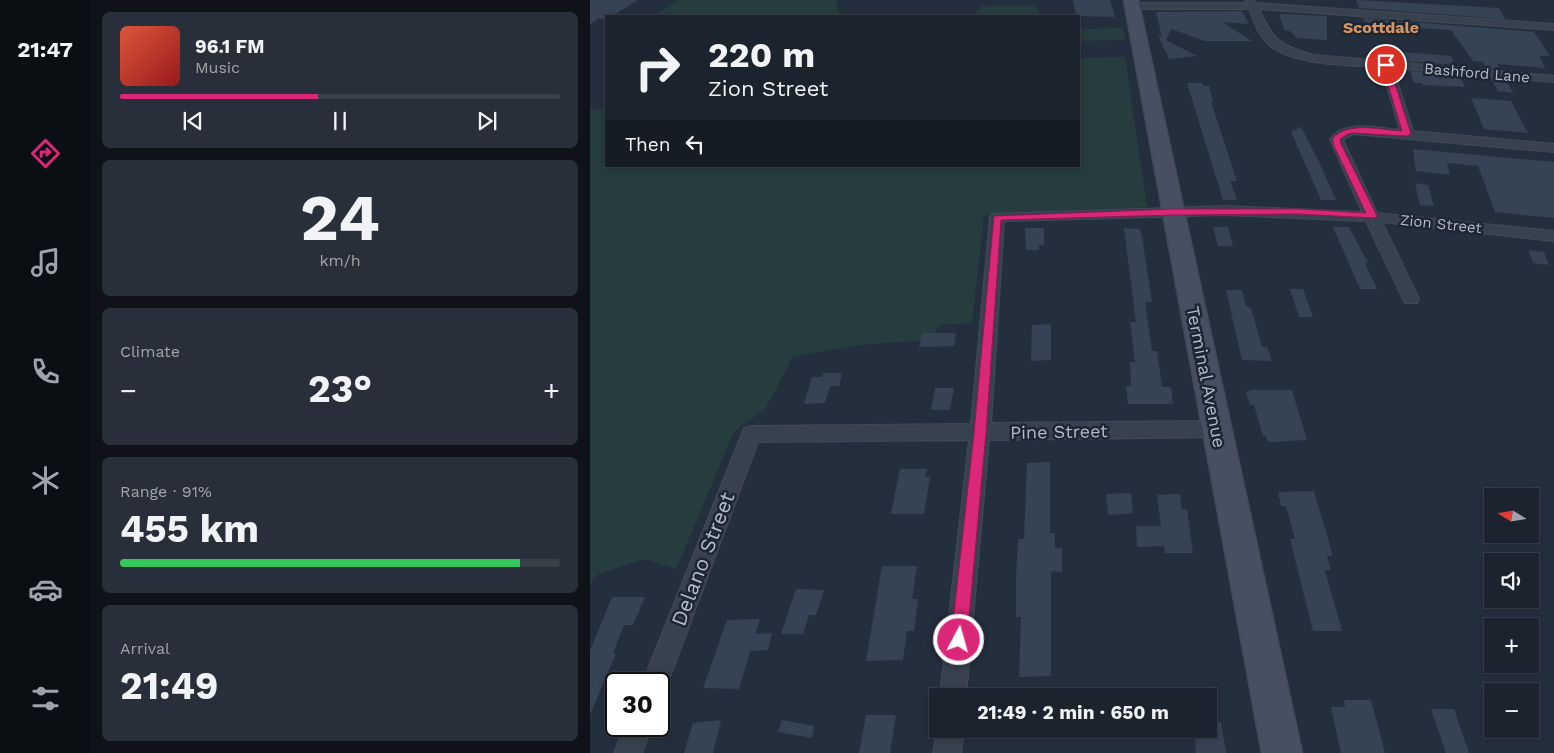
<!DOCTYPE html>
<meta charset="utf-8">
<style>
:root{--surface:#1b232e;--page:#282f3a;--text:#f1f3f6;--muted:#a0a4aa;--line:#39404a;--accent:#db2777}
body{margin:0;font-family:"Work Sans",sans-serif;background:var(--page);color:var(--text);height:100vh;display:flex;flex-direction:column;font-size:19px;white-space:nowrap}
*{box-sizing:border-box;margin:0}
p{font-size:16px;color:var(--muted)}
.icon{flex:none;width:28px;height:28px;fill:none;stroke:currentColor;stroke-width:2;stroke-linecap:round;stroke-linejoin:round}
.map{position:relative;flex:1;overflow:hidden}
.side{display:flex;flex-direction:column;gap:12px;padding:12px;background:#0f1319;width:500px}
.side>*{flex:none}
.hud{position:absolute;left:15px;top:15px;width:475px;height:152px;border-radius:0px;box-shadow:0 2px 8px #0003,0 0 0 1px var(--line);background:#1b232e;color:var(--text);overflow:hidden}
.needle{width:32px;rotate:281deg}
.fabs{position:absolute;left:894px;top:488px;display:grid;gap:10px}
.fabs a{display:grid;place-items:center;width:55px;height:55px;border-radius:0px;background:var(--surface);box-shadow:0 2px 8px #0003,0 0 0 1px var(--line);font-size:25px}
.speed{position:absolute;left:15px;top:672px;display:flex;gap:10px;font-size:25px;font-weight:700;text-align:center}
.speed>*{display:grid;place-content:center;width:65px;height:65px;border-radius:50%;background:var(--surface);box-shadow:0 2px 8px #0003,0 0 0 1px var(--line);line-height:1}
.speed .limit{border:2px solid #111;border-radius:8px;background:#fff;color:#111}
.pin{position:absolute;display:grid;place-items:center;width:42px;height:42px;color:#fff;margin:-21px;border:2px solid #fff;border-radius:50%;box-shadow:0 1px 5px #0007}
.me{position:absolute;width:55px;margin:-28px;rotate:6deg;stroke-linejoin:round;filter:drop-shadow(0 0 4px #0008)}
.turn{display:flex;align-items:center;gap:18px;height:105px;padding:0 20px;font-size:22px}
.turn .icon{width:65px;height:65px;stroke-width:2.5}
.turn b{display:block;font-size:35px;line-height:42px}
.then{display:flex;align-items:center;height:48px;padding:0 20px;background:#0003;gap:10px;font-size:19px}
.big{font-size:38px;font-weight:700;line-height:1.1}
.side .widget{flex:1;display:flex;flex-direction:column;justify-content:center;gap:8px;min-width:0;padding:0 18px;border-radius:8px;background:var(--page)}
.side .dial{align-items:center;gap:0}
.dial b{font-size:65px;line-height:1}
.song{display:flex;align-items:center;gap:15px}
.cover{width:60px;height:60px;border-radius:8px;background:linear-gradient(135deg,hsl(10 70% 55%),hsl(0 70% 35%))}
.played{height:5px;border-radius:2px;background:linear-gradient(90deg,var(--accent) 45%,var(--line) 45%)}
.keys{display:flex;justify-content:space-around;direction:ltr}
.heat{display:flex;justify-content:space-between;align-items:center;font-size:28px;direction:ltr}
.charge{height:8px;border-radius:4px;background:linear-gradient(90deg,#34c759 91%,var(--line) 0)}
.trip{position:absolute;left:339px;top:688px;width:288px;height:50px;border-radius:0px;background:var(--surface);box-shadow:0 2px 8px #0003,0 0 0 1px var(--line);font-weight:700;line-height:50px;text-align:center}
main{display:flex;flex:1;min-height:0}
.tab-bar{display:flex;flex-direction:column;width:90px;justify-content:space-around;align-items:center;background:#0b0e12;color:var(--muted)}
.tab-bar .icon{width:35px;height:35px}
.tab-bar .active{color:var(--accent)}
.tab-bar b{font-size:22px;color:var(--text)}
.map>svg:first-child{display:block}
.green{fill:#263c3f}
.building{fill:#364354}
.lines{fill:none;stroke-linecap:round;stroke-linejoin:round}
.street-casing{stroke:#414a57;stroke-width:2}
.secondary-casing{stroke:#414a57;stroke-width:3}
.street{fill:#38414e;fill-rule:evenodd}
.secondary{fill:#465061;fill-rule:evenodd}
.route{fill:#db2777;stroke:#8e194d}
.labels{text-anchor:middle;stroke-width:5;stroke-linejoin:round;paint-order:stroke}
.far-street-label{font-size:15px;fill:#b4bcc9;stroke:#1d2633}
.far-neighbourhood-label{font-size:16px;font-weight:bold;fill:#d59563;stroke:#1d2633}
.street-label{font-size:18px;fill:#b4bcc9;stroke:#1d2633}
.near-street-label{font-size:21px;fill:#b4bcc9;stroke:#1d2633}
</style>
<main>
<nav class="tab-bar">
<b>21:47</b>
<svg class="icon active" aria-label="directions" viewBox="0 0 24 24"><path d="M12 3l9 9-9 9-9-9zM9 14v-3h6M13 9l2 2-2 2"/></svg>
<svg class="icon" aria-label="music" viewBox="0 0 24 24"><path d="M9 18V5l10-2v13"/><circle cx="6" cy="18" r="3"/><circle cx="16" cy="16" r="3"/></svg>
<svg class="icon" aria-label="phone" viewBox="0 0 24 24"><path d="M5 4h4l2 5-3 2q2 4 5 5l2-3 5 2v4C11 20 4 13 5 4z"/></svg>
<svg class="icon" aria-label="climate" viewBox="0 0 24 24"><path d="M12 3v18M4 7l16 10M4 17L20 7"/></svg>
<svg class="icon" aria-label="car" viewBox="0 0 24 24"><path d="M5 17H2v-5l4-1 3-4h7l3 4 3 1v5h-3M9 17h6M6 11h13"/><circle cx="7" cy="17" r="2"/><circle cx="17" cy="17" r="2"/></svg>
<svg class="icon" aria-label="filters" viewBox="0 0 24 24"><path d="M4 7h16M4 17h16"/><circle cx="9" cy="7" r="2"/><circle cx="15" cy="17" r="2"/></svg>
</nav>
<section class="side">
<div class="widget">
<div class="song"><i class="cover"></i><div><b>96.1 FM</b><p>Music</p></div></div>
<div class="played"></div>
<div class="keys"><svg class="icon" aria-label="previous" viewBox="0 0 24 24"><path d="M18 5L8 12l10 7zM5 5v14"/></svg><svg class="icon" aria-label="pause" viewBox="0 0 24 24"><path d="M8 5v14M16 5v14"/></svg><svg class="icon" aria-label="next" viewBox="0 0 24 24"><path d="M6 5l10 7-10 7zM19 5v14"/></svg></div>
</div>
<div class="widget dial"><b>24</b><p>km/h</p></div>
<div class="widget"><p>Climate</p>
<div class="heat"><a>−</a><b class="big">23°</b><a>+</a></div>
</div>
<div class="widget"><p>Range · 91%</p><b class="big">455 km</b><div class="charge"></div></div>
<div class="widget"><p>Arrival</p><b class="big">21:49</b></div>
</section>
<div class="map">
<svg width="964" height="753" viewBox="0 0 964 753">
<rect width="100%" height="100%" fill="#242f3e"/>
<!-- green -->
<path class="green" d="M90,0H246L250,16H62Z
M446,5L450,16H381L392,6Z
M532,28L536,40L489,41V29Z
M535,57L557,207L394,216L382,323L348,325L344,341C297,340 250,347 203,357L175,409L144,432L86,569L54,559L9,574L0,584V109L16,110V166H489V58Z"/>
<!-- building -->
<path class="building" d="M0,0H48L22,16H16V19H8L0,24Z
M483,0H520L525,17L486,16Z
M766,0L909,8L915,19L769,8Z
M652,11L659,24L632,22L662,41H615L581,29L576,40L607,56L579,59L568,35L572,37L566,12Z
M691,14L737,16V40L707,38L700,31H695L689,16Z
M772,18L944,32L960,56H949L955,68L907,64L910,69L896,68L893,62L883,61L861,30L777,25Z
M812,52L861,56L865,65L816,61Z
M820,71L870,76L875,87L833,85L832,83H824Z
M901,78L916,80L923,93L908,91Z
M597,83H612L613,86H619L623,101L621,102L647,181H640L647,200H633Z
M881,98L921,101L938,133L894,129Z
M711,127L729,162L746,200H731L701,132Z
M823,149L964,162V218L905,212L888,166L857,163L860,175L826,171Z
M825,183L838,185L844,206L830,205Z
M623,227H638L643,246H628Z
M743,227H759L778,263H775L787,289H770Z
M435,228H454V245H449V250H436Z
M534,228L550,229L552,237L562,302H555L562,351H567L572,387H581L583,403L580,404H538L536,386H541L540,362H545L540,322H546Z
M938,250L954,252L959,265L943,263Z
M700,289H713L723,317H709Z
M636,290H652L656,306L661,308L672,347H677L682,361L652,360Z
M461,324V360L441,361L442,325Z
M332,333H366L364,346L329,347Z
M233,373H252L249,386H240L235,403L214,404L222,377H232Z
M345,388H364L360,410H341Z
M662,390H702L717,440L678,442L676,436H673L664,405H660L656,392Z
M460,462V533H465V548H472V572L461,571V676L429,677L431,617H426V577L428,539H434L437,463Z
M310,469H337L335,477H340L334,514H301Z
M724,491L743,556H737L741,570H735L752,631H723L700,539H705L696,506H691L688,492Z
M541,493L543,513L518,515L516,494Z
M590,494L592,510L597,509L603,553H575L574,546L547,547L546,526H571L567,495Z
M292,566H327L322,599H328L324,631H317L313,660L276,661Z
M206,589L234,590L226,615H219L213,634H191Z
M22,597H55L43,625H34L23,653H26L0,715V651Z
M170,619L165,634L182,633L178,650L160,651L149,689L113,688L137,620Z
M754,700H781L795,753H751L741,707H755Z
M841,709H864L879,753H856Z
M276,715H306L300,753H269Z
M131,720L123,753H94L103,723Z
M192,720L224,726L222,738L188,732Z
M618,722H631L636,753H606L604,729H618Z"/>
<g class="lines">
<!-- street casing -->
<g class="street-casing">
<path id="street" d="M655,0H665L666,3L964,24V30L669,9C683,41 691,46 724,55L964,76V82L803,68L823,131L964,144V152L763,134L753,140L787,213L964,231V241L792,222L829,299L827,303H815L813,299L776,221L635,215L414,221L401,423L627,421L634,423L637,429L634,435L627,437L399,440L376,696H350L379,440L168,442L74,693L69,696V684H52L154,428L161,426L381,424L400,217L402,214L635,206L772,212L740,139C755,119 787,128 810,130L791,67C761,65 699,66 677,43C668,34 664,21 659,9H542L537,6L542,3H657Z
M34,726H62L52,753H24Z
M348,726V729H374L371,753H343Z"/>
</g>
<!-- secondary casing -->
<g class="secondary-casing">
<path id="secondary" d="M534,0H548L712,753H672Z"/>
</g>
<!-- street -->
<use href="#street" class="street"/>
<!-- secondary -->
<use href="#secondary" class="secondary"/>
</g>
<!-- route -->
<path class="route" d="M796,63L799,65L821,134L817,136L763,133L758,134L750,139L751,144L787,216L785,218L708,214L584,215L411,220L396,433L377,640L374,645L369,648L363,645L361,640L384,433L404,216L584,209H708L776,213L743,144V138C759,121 790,130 812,131L792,65Z"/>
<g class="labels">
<!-- far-street labels -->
<g class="far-street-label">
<text transform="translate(887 73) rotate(5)" y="5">Bashford Lane</text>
<text transform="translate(851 224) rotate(6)" y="5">Zion Street</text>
</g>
<!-- far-neighbourhood labels -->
<g class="far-neighbourhood-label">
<text x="791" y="33">Scottdale</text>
</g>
<!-- street labels -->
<g class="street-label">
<text transform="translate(616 377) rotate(79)" y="6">Terminal Avenue</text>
<text transform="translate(469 432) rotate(-1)" y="6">Pine Street</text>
</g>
<!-- near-street labels -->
<g class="near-street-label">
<text transform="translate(113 559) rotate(-69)" y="7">Delano Street</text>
</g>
</g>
</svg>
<div class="fabs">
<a><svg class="needle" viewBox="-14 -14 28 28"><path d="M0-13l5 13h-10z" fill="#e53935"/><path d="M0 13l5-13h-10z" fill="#a0a4aa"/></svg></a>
<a><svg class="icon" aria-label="sound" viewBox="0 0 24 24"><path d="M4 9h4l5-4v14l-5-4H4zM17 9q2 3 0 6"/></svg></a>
<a>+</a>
<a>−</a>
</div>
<div class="speed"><div class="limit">30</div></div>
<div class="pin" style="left:796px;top:65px;background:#d93025"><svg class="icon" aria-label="arrive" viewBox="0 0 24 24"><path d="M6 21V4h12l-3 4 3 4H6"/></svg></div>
<svg class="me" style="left:369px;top:640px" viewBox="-20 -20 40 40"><circle r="17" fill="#db2777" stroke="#fff" stroke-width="3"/><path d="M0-11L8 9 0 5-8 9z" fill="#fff"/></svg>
<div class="trip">21:49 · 2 min · 650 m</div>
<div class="hud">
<div class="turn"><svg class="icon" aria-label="right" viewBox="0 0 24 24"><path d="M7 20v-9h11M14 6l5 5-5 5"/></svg><div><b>220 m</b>Zion Street</div></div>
<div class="then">Then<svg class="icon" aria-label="left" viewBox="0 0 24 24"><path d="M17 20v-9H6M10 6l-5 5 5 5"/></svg></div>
</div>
</div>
</main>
